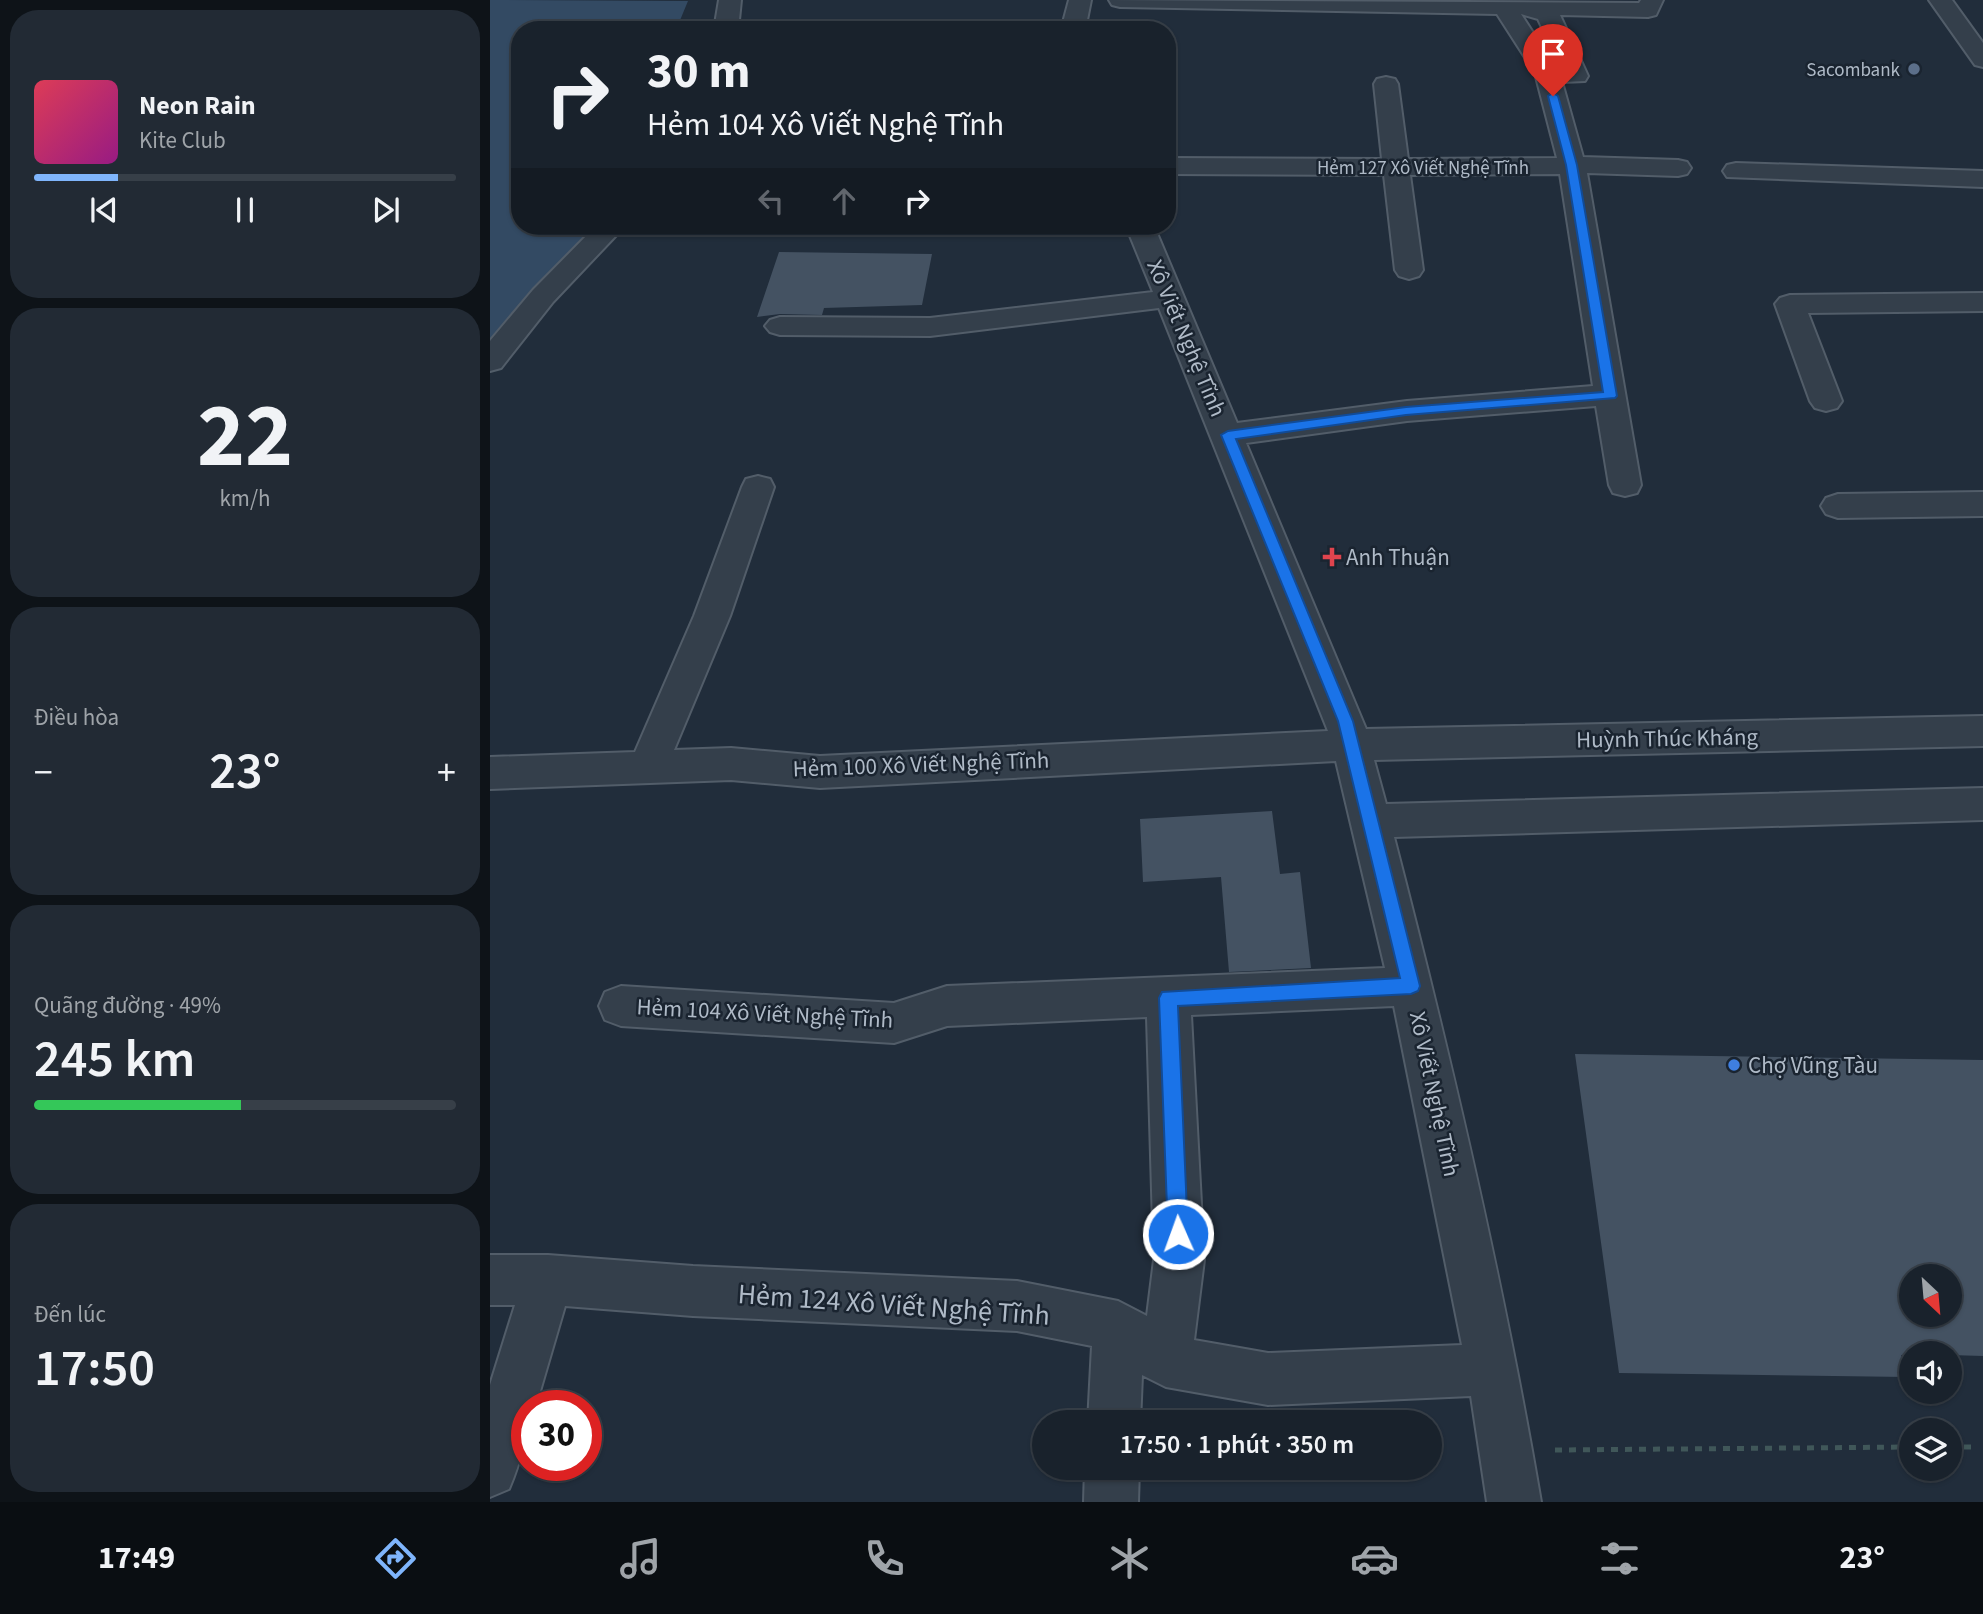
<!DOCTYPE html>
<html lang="vi">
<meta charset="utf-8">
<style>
:root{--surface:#19222c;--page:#222a34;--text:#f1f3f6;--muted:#9fa4a9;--line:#373f48;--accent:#7fb5fc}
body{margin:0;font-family:"Source Sans 3",sans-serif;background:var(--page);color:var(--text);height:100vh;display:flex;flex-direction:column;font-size:26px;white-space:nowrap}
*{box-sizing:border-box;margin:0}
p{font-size:23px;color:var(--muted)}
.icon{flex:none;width:38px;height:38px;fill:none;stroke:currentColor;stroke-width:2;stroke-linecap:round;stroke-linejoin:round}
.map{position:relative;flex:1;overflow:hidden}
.drawer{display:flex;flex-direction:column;gap:10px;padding:10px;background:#0e1318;width:490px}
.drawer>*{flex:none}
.top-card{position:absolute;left:21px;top:21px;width:665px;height:214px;border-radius:28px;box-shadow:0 2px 5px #0004,0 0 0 2px var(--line);background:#19222c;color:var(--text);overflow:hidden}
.needle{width:46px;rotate:154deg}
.fabs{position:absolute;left:1409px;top:1264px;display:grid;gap:14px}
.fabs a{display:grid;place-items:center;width:63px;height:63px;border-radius:50%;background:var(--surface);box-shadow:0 2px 5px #0004,0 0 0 2px var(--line);font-size:35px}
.speed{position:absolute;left:21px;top:1390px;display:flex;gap:14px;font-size:35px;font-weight:700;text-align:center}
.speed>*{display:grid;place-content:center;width:91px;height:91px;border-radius:50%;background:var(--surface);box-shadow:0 2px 5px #0004,0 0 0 2px var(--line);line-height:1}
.speed .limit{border:10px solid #d22;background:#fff;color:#111}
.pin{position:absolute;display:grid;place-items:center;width:60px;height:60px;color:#fff;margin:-72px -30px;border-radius:50% 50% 50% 0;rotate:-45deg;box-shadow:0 0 7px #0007}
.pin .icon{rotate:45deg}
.me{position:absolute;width:77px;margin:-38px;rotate:358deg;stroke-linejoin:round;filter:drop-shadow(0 0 5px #0008)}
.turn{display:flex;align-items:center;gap:24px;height:147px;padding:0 21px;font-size:32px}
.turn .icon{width:91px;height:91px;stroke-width:2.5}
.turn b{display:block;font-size:49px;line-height:60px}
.lanes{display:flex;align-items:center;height:66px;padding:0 21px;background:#0003;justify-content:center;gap:35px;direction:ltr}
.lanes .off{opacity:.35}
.big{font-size:52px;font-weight:600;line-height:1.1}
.drawer .widget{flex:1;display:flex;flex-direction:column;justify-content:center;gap:10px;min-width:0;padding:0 24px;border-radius:28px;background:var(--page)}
.drawer .dial{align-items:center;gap:0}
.dial b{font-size:91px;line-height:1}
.song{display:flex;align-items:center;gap:21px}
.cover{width:84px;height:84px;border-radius:10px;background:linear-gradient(135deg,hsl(350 70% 55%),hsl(310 70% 35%))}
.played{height:7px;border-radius:4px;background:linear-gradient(90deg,var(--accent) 20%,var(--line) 20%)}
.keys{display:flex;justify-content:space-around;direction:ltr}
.heat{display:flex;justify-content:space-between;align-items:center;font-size:38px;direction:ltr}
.charge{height:10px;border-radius:5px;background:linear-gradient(90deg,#34c759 49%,var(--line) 0)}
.trip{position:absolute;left:542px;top:1410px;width:410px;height:70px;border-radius:35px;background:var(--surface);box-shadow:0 2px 5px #0004,0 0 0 2px var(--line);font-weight:600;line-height:70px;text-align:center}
.tabs{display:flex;height:112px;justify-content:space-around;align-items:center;background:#0a0e12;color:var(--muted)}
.tabs .icon{width:49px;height:49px}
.tabs .on{color:var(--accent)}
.tabs b{font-size:32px;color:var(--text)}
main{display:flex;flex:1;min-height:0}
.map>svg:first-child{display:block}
.water{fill:#334a63}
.building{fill:#445262;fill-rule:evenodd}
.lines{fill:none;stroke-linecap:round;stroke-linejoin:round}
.minor-casing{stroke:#525d69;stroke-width:4}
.path{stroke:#405759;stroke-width:5;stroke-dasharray:7 7;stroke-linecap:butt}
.minor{fill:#343f4b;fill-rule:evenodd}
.route{fill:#1a73e8;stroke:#114b97;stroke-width:2}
.service-dot{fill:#5c6f8a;stroke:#1a2430;stroke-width:2.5}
.health-dot{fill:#e0444e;stroke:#1a2430;stroke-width:2.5}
.shop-dot{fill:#3f7fe0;stroke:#1a2430;stroke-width:2.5}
.labels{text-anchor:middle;stroke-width:5;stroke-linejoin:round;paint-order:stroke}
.far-poi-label{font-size:19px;fill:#afbac7;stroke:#1a2430;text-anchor:end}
.far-street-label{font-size:19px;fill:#afbac7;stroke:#1a2430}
.street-label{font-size:23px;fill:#afbac7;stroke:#1a2430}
.poi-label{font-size:23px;fill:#afbac7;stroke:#1a2430;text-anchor:start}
.near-street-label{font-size:28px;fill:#afbac7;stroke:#1a2430}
</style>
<main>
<section class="drawer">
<div class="widget">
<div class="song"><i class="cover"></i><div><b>Neon Rain</b><p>Kite Club</p></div></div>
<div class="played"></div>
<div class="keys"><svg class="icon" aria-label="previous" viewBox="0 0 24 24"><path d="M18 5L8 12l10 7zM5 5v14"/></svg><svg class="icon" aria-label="pause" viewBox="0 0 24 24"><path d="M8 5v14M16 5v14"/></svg><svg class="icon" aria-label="next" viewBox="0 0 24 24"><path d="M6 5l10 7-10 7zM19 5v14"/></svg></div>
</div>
<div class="widget dial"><b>22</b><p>km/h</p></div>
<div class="widget"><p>Điều hòa</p>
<div class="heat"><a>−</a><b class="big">23°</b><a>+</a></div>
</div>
<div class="widget"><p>Quãng đường · 49%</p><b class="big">245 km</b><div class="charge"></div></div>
<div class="widget"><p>Đến lúc</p><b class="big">17:50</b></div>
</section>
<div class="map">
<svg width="1493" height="1502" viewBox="0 0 1493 1502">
<rect width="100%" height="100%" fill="#212d3b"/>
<!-- water -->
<path class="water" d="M0,0L198,1L186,30H30V226H106L85,253L0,343Z"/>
<!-- building -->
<path class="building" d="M289,252L442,254L432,305L334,308L332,315L290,314L267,317Z
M782,811L790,874L810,872L821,968L739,972L731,877L653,882L650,819Z
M1085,1054L1493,1060V1356L1460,1355V1353L1411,1355L1417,1377L1129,1373ZM1421,1276H1460V1314H1421Z"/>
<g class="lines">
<!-- minor casing -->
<g class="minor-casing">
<path id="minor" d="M229,0H251L248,30H224Z
M579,0H601L595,30H571Z
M619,0L1149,3L1151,0H1173L1166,15L1158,17L1070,15L1098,76L1095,81L1072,82L1093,157L1188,160L1197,162L1201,168L1197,174L1188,176L1097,173L1151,485L1147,493L1135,496L1123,493L1119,485L1106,406L917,421L756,443L876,729L1493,716V746L884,760L896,804L1493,788V820L904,837C961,1057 1013,1278 1051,1502H997L981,1396L778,1405L676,1387L652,1375L650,1423H598L602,1346L527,1331L203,1316L75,1306L46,1405H37C37,1436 31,1461 19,1489L0,1497V1385L25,1305H0V1255H58L203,1266L527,1281L628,1301L657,1316L664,1260L657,1017L457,1026L404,1043L131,1026L115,1020L109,1006L115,992L131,986L404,1003L457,986L895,968L846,761L330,788L241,780L0,789V757L145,752L204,616L252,487L256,479L268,476L280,479L284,487L240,616L184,750L241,748L330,756L838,731L669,308L440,336L290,335L280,332L275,326L280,320L290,317L440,318L663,292L636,226H664L747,423L917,401L1103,386L1070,174L920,175L933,270L929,276L919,279L909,276L905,270L894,175L677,174V158L892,159L884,84L887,79L896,77L905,79L908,84L918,159L1067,158L1045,73L1007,14L630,7L622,5ZM1031,14L1048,19L1070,67L1066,68ZM904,1006L972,1345L778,1353L704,1340L714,1260L701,1015Z
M1439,0H1462L1493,43V67L1485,65Z
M1246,163L1493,171V187L1237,177L1233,171L1237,165Z
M106,226H135L63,302L11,368L0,371V341L43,290Z
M1493,293V311L1318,313L1352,401L1347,408L1336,411L1325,408L1320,401L1285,304L1290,298L1300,295Z
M1493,492V516L1348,518L1336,514L1331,506L1336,498L1348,494Z
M595,1468H649L648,1502H594Z"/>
</g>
<!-- path -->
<path class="path" d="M1460,1447H1487
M1065,1450L1421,1447"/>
<!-- minor -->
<use href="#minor" class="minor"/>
</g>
<!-- route -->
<path class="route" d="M1063,93L1068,96L1087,165L1127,396L1125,398L916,415L746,439L863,721L930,986L928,991L921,994L688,1006L698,1234L695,1241L688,1244L681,1241L678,1234L669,998L672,992L910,978L848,721L731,435L738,431L916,407L1113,392L1076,165L1058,96Z"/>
<!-- markers -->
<circle class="service-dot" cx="1424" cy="69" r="7"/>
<path class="health-dot" d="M838.5 546.5h7v7h7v7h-7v7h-7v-7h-7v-7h7z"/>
<circle class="shop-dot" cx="1244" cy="1065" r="7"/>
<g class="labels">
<!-- far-poi labels -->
<g class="far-poi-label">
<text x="1410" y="76">Sacombank</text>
</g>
<!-- far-street labels -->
<g class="far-street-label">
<text x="933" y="174">Hẻm 127 Xô Viết Nghệ Tĩnh</text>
</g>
<!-- street labels -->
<g class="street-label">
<text transform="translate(697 338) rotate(67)" y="8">Xô Viết Nghệ Tĩnh</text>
<text transform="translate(1177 738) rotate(-1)" y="8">Huỳnh Thúc Kháng</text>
<text transform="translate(431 764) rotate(-2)" y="8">Hẻm 100 Xô Viết Nghệ Tĩnh</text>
<text transform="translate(275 1013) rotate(3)" y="8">Hẻm 104 Xô Viết Nghệ Tĩnh</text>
<text transform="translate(945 1094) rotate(78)" y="8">Xô Viết Nghệ Tĩnh</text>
</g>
<!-- poi labels -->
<g class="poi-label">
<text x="856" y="565">Anh Thuận</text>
<text x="1258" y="1073">Chợ Vũng Tàu</text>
</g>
<!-- near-street labels -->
<g class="near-street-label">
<text transform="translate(404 1304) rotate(4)" y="10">Hẻm 124 Xô Viết Nghệ Tĩnh</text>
</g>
</g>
</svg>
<div class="fabs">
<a><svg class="needle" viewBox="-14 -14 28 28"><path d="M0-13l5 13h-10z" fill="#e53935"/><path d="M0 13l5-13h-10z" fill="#9fa4a9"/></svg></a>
<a><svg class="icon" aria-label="sound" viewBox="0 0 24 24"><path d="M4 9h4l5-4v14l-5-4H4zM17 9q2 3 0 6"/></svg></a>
<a><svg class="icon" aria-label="layers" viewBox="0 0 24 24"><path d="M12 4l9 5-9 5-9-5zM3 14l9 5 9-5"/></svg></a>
</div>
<div class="speed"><div class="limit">30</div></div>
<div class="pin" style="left:1063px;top:96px;background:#d93025"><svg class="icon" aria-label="arrive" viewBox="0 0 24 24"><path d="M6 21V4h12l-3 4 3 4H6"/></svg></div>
<svg class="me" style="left:688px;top:1234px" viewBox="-20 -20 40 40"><circle r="17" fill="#1a73e8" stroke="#fff" stroke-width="3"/><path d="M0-11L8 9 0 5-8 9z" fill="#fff"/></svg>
<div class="trip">17:50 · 1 phút · 350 m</div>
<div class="top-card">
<div class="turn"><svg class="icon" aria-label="right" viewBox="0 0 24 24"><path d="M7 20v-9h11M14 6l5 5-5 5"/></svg><div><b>30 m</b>Hẻm 104 Xô Viết Nghệ Tĩnh</div></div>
<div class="lanes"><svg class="icon off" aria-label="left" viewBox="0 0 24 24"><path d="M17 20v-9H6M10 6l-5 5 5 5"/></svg><svg class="icon off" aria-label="ahead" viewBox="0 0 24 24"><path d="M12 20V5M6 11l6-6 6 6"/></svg><svg class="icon" aria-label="right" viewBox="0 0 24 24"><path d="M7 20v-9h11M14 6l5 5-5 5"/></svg></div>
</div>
</div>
</main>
<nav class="tabs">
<b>17:49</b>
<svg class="icon on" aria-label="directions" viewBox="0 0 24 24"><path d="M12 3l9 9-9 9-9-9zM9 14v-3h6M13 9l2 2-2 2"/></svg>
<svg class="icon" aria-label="music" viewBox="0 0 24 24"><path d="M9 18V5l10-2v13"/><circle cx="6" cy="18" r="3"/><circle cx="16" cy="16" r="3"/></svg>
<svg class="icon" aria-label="phone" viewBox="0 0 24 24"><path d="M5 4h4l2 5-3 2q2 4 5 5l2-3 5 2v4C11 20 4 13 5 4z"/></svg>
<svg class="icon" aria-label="climate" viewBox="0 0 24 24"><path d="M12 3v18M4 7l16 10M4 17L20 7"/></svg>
<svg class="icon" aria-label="car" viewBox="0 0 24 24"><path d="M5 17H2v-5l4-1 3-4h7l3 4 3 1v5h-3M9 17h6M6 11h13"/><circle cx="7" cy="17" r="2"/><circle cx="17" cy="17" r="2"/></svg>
<svg class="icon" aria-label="filters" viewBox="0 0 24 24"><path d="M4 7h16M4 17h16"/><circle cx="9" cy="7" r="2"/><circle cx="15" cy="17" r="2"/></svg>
<b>23°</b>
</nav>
